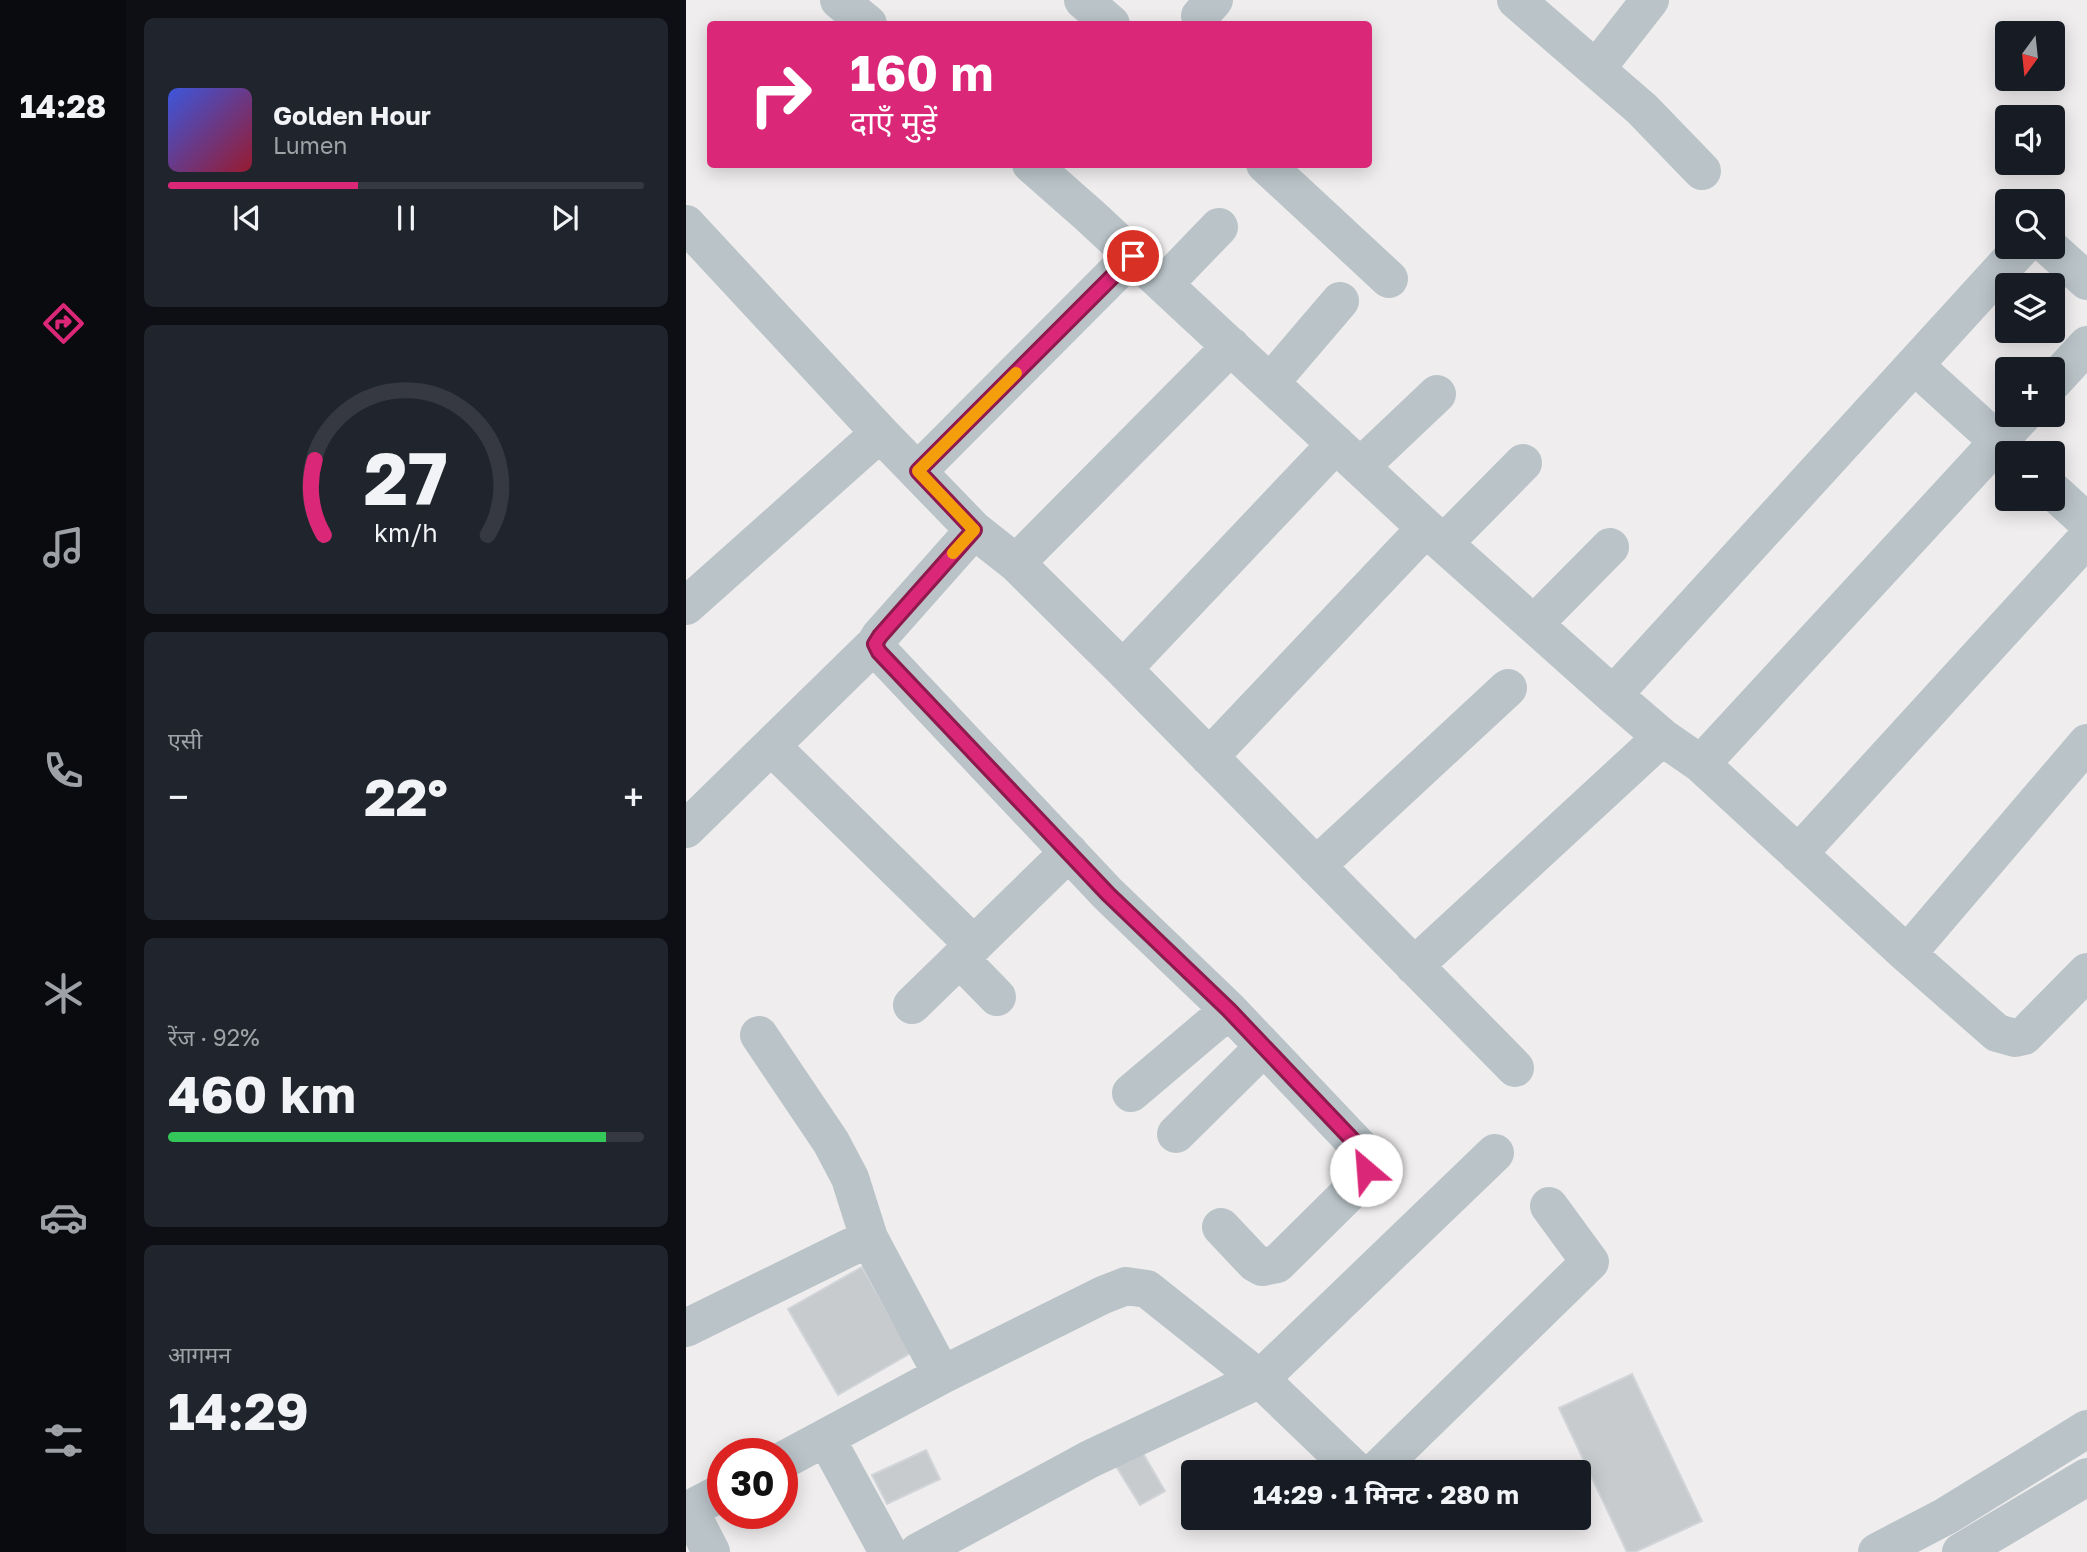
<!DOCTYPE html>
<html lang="hi">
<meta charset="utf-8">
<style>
:root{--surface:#171b24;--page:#20242c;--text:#f1f3f6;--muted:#9ea1a6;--line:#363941;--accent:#db2777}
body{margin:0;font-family:"Golos Text","Noto Sans Devanagari",sans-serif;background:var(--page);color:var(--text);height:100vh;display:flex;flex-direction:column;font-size:26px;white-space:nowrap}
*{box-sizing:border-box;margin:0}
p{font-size:23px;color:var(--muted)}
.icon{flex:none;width:38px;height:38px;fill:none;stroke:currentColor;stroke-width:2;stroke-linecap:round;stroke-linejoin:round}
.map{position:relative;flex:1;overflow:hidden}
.details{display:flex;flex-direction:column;gap:18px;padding:18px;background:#0d0f14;width:560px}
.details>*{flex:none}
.top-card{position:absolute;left:21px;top:21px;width:665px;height:147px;border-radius:7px;box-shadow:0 4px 18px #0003;background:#db2777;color:#fff;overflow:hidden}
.needle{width:46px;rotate:195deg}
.buttons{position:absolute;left:1309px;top:21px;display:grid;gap:14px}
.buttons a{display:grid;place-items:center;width:70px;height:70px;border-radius:7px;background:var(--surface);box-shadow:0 4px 18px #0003;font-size:35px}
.speed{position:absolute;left:21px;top:1438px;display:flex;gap:14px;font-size:35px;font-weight:700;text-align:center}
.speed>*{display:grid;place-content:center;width:91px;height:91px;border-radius:50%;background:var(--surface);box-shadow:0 4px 18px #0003;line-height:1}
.speed .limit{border:10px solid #d22;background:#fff;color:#111}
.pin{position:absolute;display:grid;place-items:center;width:60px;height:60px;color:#fff;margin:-30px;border:4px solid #fff;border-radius:50%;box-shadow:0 2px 7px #0007}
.me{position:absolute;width:77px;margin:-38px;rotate:333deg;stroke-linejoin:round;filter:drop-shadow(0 0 5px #0008)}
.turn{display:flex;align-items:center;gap:24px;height:147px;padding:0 28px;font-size:32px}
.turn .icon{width:91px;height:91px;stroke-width:2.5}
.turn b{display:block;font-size:49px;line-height:60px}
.big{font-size:52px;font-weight:700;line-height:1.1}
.details .card{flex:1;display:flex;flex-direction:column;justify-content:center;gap:10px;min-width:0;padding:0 24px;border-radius:10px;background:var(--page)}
.details .dial{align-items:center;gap:0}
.dial svg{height:182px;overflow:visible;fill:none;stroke:var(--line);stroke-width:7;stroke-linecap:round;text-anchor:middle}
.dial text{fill:var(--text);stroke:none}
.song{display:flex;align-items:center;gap:21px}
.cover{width:84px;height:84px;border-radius:10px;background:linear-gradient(135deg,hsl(230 70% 55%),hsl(350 70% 35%))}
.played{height:7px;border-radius:4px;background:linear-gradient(90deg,var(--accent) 40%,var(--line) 40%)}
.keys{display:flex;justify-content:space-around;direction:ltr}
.heat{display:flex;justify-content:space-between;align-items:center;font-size:38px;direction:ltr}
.charge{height:10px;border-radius:5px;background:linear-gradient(90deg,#34c759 92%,var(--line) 0)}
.trip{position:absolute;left:495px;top:1460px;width:410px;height:70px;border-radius:7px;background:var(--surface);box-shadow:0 4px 18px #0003;font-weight:700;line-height:70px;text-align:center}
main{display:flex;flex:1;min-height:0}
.tab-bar{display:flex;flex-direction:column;width:126px;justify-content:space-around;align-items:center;background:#090b0e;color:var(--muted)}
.tab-bar .icon{width:49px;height:49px}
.tab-bar .selected{color:var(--accent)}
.tab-bar b{font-size:32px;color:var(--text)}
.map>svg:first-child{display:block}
.building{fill:#c7cbce;stroke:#d1d4d8;stroke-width:2}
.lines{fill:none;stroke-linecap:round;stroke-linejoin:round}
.minor{stroke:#b9c3c8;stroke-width:38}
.route-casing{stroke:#8e194d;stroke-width:18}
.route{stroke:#db2777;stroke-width:12}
.slow{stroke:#f59e0b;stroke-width:12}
</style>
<main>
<nav class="tab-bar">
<b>14:28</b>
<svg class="icon selected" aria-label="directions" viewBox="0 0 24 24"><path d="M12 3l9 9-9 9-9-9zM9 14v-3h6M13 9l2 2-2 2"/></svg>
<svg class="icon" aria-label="music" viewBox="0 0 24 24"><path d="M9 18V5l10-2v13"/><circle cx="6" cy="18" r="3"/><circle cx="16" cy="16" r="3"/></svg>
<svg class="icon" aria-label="phone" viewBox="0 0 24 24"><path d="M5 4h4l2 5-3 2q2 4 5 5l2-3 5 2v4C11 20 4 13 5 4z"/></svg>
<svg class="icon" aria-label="climate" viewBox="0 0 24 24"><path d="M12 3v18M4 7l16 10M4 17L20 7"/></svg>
<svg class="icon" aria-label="car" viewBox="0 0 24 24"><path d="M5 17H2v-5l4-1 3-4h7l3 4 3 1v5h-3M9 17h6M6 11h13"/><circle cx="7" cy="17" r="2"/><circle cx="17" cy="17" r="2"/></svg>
<svg class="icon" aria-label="filters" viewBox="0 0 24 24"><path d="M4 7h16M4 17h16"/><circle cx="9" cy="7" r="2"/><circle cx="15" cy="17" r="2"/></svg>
</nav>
<section class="details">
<div class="card">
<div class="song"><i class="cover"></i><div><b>Golden Hour</b><p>Lumen</p></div></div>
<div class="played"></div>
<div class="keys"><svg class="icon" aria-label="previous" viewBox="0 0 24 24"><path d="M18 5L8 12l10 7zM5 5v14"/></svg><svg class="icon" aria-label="pause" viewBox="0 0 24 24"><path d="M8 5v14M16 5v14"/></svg><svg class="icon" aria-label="next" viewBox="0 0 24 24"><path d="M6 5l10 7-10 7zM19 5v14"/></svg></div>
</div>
<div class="card dial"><svg viewBox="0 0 100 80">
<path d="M14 69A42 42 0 1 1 86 69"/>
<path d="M14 69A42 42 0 0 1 10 36" stroke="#db2777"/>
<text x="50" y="56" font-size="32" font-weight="700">27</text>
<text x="50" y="72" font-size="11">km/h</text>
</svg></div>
<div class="card"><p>एसी</p>
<div class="heat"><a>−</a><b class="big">22°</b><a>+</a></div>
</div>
<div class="card"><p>रेंज · 92%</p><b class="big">460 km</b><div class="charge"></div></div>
<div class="card"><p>आगमन</p><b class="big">14:29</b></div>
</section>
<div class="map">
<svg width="1401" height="1552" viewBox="0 0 1401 1552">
<rect width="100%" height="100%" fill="#efeded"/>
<!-- building -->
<path class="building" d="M176,1267L225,1353L152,1395L102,1309Z
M946,1374L1016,1521L949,1552H941L873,1408Z
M451,1443L479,1491L454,1505L425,1458Z
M240,1450L254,1479L201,1504L186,1475Z"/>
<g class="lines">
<!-- minor -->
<path class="minor" d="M153,0L182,24
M397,0L425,24
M830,0L956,109L1016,171
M514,16L528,0
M910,69L964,0
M345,164L403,215L740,528L927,695L976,737L1015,764L1221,954L1311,1033L1329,1038L1338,1036L1401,972
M579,164L703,279
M0,224L194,433L288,530L330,563L437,669L829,1068
M1363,247L1401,281
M478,284L533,227
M1228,365L1325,453
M1367,382L1401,345
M584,383L654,301
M674,467L751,394
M232,471L447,255
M1367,491L1401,522
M288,530L194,636L189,644L193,651L422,894L543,1010L677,1151C681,1163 681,1169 676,1180L591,1264L576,1267L569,1263L535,1227
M758,543L837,463
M330,563L545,346
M0,606L194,433
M848,624L924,547
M437,669L650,444
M927,695L1336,247
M85,746L288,945
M523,757L740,528
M1015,764L1337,415
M0,829L189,644
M1112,854L1401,538
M630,866L822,688
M1221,954L1401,743
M274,959L311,997
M728,966L976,737
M226,1005L383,852
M73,1035L145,1142L164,1178L183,1238L256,1375L417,1295L440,1286L461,1289L574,1379L671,1472
M445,1093L543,1010
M490,1134L577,1048
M0,1328L183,1238
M140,1438L202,1552
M96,1461L256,1375
M689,1472L904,1262L863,1206
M3,1509L25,1552
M0,1511L37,1492
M232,1552L404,1459L574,1379L809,1153
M1191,1552L1260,1516L1401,1429
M1275,1552L1401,1477"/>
</g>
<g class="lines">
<!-- route casing -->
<g class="route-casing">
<path id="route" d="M447,256L232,471L288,530L194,636L189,644L193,652L422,894L543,1010L677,1151L680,1170"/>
</g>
<!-- route -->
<use href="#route" class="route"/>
<!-- slow -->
<path class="slow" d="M267,553L288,530L232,471L330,373"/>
</g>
</svg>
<div class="buttons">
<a><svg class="needle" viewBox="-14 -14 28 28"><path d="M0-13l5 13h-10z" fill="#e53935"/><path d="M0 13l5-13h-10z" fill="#9ea1a6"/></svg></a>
<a><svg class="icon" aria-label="sound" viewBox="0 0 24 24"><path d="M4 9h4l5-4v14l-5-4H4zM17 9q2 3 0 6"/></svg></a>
<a><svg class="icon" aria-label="search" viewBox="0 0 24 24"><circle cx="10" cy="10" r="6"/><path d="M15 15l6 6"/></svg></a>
<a><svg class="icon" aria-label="layers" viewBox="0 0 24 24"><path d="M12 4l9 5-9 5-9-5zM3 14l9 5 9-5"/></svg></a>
<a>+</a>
<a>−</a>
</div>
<div class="speed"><div class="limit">30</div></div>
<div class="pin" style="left:447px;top:256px;background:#d93025"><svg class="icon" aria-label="arrive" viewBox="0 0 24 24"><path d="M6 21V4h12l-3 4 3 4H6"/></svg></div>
<svg class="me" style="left:680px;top:1170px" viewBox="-20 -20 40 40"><circle r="19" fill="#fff"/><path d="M0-13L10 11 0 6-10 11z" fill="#db2777"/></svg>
<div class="trip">14:29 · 1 मिनट · 280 m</div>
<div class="top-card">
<div class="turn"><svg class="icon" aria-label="right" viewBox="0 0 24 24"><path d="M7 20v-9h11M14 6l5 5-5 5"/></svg><div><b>160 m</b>दाएँ मुड़ें</div></div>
</div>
</div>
</main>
